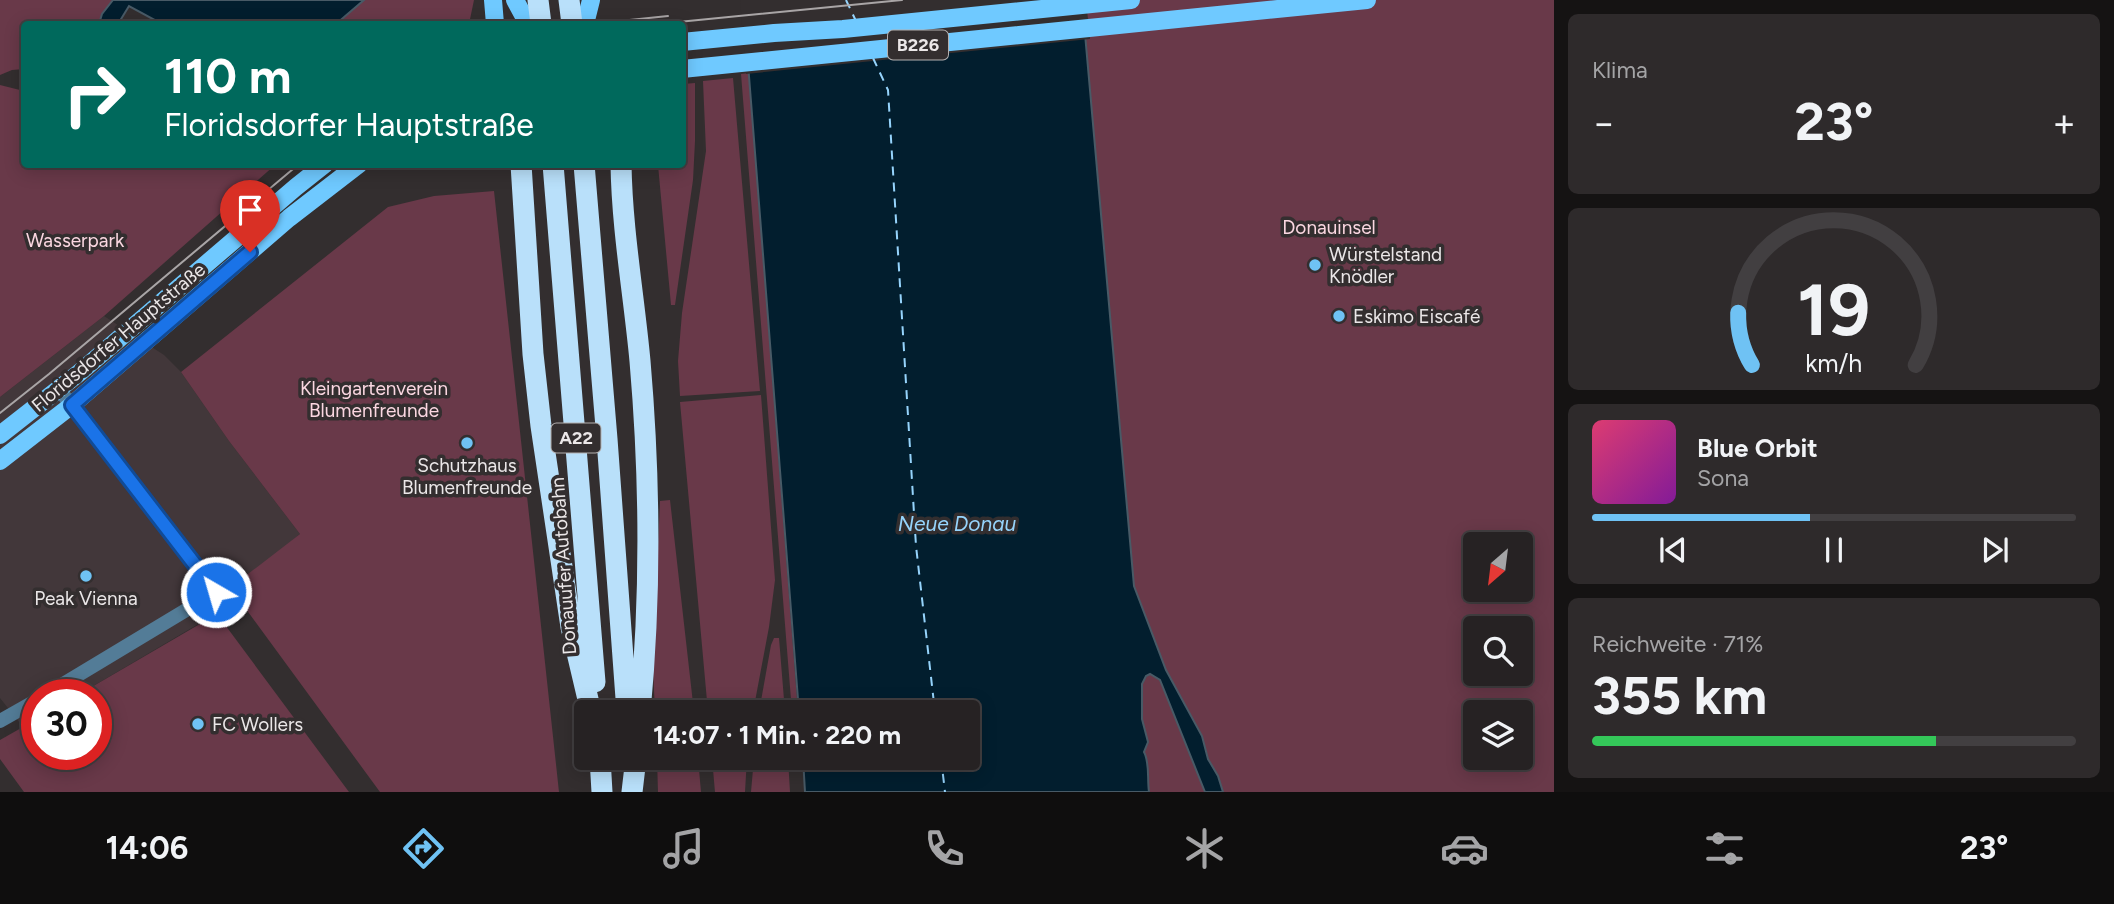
<!DOCTYPE html>
<html lang="de">
<meta charset="utf-8">
<style>
:root{--surface:#262223;--page:#2e2a2b;--text:#f1f3f6;--muted:#a4a4a6;--line:#423f41;--accent:#6fc2f4}
body{margin:0;font-family:Figtree,sans-serif;background:var(--page);color:var(--text);height:100vh;display:flex;flex-direction:column;font-size:26px;white-space:nowrap}
*{box-sizing:border-box;margin:0}
p{font-size:23px;color:var(--muted)}
.icon{flex:none;width:38px;height:38px;fill:none;stroke:currentColor;stroke-width:2;stroke-linecap:round;stroke-linejoin:round}
.map{position:relative;flex:1;overflow:hidden}
.sheet{display:flex;flex-direction:column;gap:14px;padding:14px;background:#151313;width:560px}
.sheet>*{flex:none}
.banner{position:absolute;left:21px;top:21px;width:665px;height:147px;border-radius:7px;box-shadow:0 4px 18px #0003,0 0 0 2px var(--line);background:#00695c;color:#fff;overflow:hidden}
.needle{width:46px;rotate:208deg}
.buttons{position:absolute;left:1463px;top:532px;display:grid;gap:14px}
.buttons a{display:grid;place-items:center;width:70px;height:70px;border-radius:7px;background:var(--surface);box-shadow:0 4px 18px #0003,0 0 0 2px var(--line);font-size:35px}
.speed{position:absolute;left:21px;top:679px;display:flex;gap:14px;font-size:35px;font-weight:700;text-align:center}
.speed>*{display:grid;place-content:center;width:91px;height:91px;border-radius:50%;background:var(--surface);box-shadow:0 4px 18px #0003,0 0 0 2px var(--line);line-height:1}
.speed .limit{border:10px solid #d22;background:#fff;color:#111}
.pin{position:absolute;display:grid;place-items:center;width:60px;height:60px;color:#fff;margin:-72px -30px;border-radius:50% 50% 50% 0;rotate:-45deg;box-shadow:0 0 7px #0007}
.pin .icon{rotate:45deg}
.me{position:absolute;width:77px;margin:-38px;rotate:322deg;stroke-linejoin:round;filter:drop-shadow(0 0 5px #0008)}
.turn{display:flex;align-items:center;gap:24px;height:147px;padding:0 28px;font-size:32px}
.turn .icon{width:91px;height:91px;stroke-width:2.5}
.turn b{display:block;font-size:49px;line-height:60px}
.big{font-size:52px;font-weight:700;line-height:1.1}
.sheet .widget{flex:1;display:flex;flex-direction:column;justify-content:center;gap:10px;min-width:0;padding:0 24px;border-radius:10px;background:var(--page)}
.sheet .dial{align-items:center;gap:0}
.dial svg{height:182px;overflow:visible;fill:none;stroke:var(--line);stroke-width:7;stroke-linecap:round;text-anchor:middle}
.dial text{fill:var(--text);stroke:none}
.song{display:flex;align-items:center;gap:21px}
.cover{width:84px;height:84px;border-radius:10px;background:linear-gradient(135deg,hsl(340 70% 55%),hsl(290 70% 35%))}
.played{height:7px;border-radius:4px;background:linear-gradient(90deg,var(--accent) 45%,var(--line) 45%)}
.keys{display:flex;justify-content:space-around;direction:ltr}
.heat{display:flex;justify-content:space-between;align-items:center;font-size:38px;direction:ltr}
.charge{height:10px;border-radius:5px;background:linear-gradient(90deg,#34c759 71%,var(--line) 0)}
.trip{position:absolute;left:574px;top:700px;width:406px;height:70px;border-radius:7px;background:var(--surface);box-shadow:0 4px 18px #0003,0 0 0 2px var(--line);font-weight:700;line-height:70px;text-align:center}
.menu{display:flex;height:112px;justify-content:space-around;align-items:center;background:#0f0e0e;color:var(--muted)}
.menu .icon{width:49px;height:49px}
.menu .selected{color:var(--accent)}
.menu b{font-size:32px;color:var(--text)}
main{display:flex;flex:1;min-height:0}
.map>svg:first-child{display:block}
.built{fill:#42373a}
.green{fill:#693949;fill-rule:evenodd}
.water{fill:#021e2e;stroke:#485a66;stroke-width:2}
.pier{fill:#332e2f}
.lines{fill:none;stroke-linecap:round;stroke-linejoin:round}
.ferry{stroke:#96d4fc;stroke-width:2;stroke-dasharray:9 7;stroke-linecap:butt}
.minor{stroke:#537c97;stroke-width:14}
.major{stroke:#6fc9ff;stroke-width:18}
.highway{stroke:#b9e0fa;stroke-width:21}
.tram{stroke:#a9a5a6;stroke-width:2}
.route-casing{stroke:#114b97;stroke-width:18}
.route{stroke:#1a73e8;stroke-width:12}
.poi-dot{fill:#6fc2f4;stroke:#332e2f;stroke-width:2.5}
.labels{text-anchor:middle;stroke-width:7;stroke-linejoin:round;paint-order:stroke}
.shield{fill:#332e2f;stroke:#b4b0b0;stroke-width:2}
.shield-label{font-size:18px;font-weight:bold;fill:#ebe7e8}
.park-label{font-size:19px;fill:#fbd7e1;stroke:#332e2f}
.poi-label{font-size:19px;fill:#ebe7e8;stroke:#332e2f;text-anchor:start}
.street-label{font-size:19px;fill:#ebe7e8;stroke:#332e2f}
.water-label{font-size:21px;font-style:italic;fill:#96d4fc;stroke:#332e2f}
</style>
<main>
<div class="map">
<svg width="1554" height="792" viewBox="0 0 1554 792">
<rect width="100%" height="100%" fill="#332e2f"/>
<!-- built -->
<path class="built" d="M104,316L164,355L181,372L229,441L300,534L232,591L239,600L78,695H37V719L23,727L0,698V397Z"/>
<!-- green -->
<path class="green" d="M0,0H113L102,14L99,24H24V69L12,70L0,75Z
M364,0H474L469,24H336Z
M1082,0H1554V792H1223L1218,776L1208,759L1202,736L1166,670L1134,586ZM1475,544H1521V590H1475ZM1475,628H1521V674H1475ZM1475,712H1521V758H1475Z
M749,73L798,712H792L741,74Z
M733,78L760,391L680,396L678,361L682,313L706,151L703,81Z
M695,83V141L693,180L675,305H671L658,165L682,164L683,84Z
M0,85L24,91V164L275,165L104,316L0,397Z
M494,191L559,792H380L232,590L235,584L300,534L229,441L181,372L388,207L434,196Z
M761,395L775,580L769,627L753,712H708L680,402Z
M670,500L694,712H655L653,668L660,501Z
M217,614L349,792H24L0,759V740L37,719V754H96V695H78Z
M774,638H779L785,712H759L771,645Z
M1151,674L1160,680L1205,792H1149C1147,779 1150,764 1144,752L1148,742L1142,719V683L1147,676Z
M657,758H698L701,792H658Z
M712,758H747L745,792H715Z
M754,758H788L790,792H751Z"/>
<!-- water -->
<path class="water" d="M113,0H364L336,24H162L129,6L118,24H99L102,14Z
M743,0H1082L1134,586L1166,670L1202,736L1208,759L1218,776L1223,792H1205L1160,680L1150,674L1146,676L1142,684V719L1148,742L1144,752C1150,763 1147,779 1149,792H805L803,758H968V712H799Z"/>
<!-- pier -->
<path class="pier" d="M740,0H1086L1090,39L746,74Z"/>
<g class="lines">
<!-- ferry -->
<path class="ferry" d="M846,0L856,21
M873,58L888,90L916,546L935,712
M941,758L945,792"/>
<!-- minor -->
<path class="minor" d="M45,695L216,592L65,397
M0,721L37,700"/>
<!-- major -->
<path class="major" d="M493,0L495,24
M515,0L528,24
M585,24L591,0
M682,42L774,33L843,29L1131,0
M682,69L1367,0
M0,435L79,373L296,187L325,164
M0,461L72,405L289,218L359,164"/>
<!-- highway -->
<path class="highway" d="M538,0L541,24
M569,0L572,24
M521,164L533,354L541,426L571,627L591,712
M553,164L595,682
M584,164L607,439L627,712
M621,164C622,230 634,296 640,361C650,477 651,596 640,712
M600,758L602,792
M632,792L636,758"/>
<!-- tram -->
<path class="tram" d="M591,24L668,16
M658,24L902,0
M0,413L49,374L299,164"/>
</g>
<g class="lines">
<!-- route casing -->
<g class="route-casing">
<path id="route" d="M216,592L72,405L250,252"/>
</g>
<!-- route -->
<use href="#route" class="route"/>
</g>
<!-- markers -->
<g class="poi-dot">
<circle cx="1315" cy="265" r="7"/>
<circle cx="1339" cy="316" r="7"/>
<circle cx="467" cy="443" r="7"/>
<circle cx="86" cy="576" r="7"/>
<circle cx="198" cy="724" r="7"/>
</g>
<g class="labels">
<!-- shield labels -->
<g class="shield">
<rect x="888" y="30.5" width="60" height="29" rx="5"/>
<rect x="551.5" y="423.5" width="49" height="29" rx="5"/>
</g>
<g class="shield-label">
<text x="918" y="51">B226</text>
<text x="576" y="444">A22</text>
</g>
<!-- park labels -->
<g class="park-label">
<text x="1329" y="234">Donauinsel</text>
<text x="75" y="247">Wasserpark</text>
<text x="374" y="395">Kleingartenverein<tspan x="374" dy="22">Blumenfreunde</tspan></text>
</g>
<!-- poi labels -->
<g class="poi-label">
<text x="1329" y="261">Würstelstand<tspan x="1329" dy="22">Knödler</tspan></text>
<text x="1353" y="323">Eskimo Eiscafé</text>
<text x="467" y="472" text-anchor="middle">Schutzhaus<tspan x="467" dy="22">Blumenfreunde</tspan></text>
<text x="86" y="605" text-anchor="middle">Peak Vienna</text>
<text x="212" y="731">FC Wollers</text>
</g>
<!-- street labels -->
<g class="street-label">
<text transform="translate(118 337) rotate(-40)" y="7">Floridsdorfer Hauptstraße</text>
<text transform="translate(563 566) rotate(-94)" y="7">Donauufer Autobahn</text>
</g>
<!-- water labels -->
<g class="water-label">
<text x="957" y="531">Neue Donau</text>
</g>
</g>
</svg>
<div class="buttons">
<a><svg class="needle" viewBox="-14 -14 28 28"><path d="M0-13l5 13h-10z" fill="#e53935"/><path d="M0 13l5-13h-10z" fill="#a4a4a6"/></svg></a>
<a><svg class="icon" aria-label="search" viewBox="0 0 24 24"><circle cx="10" cy="10" r="6"/><path d="M15 15l6 6"/></svg></a>
<a><svg class="icon" aria-label="layers" viewBox="0 0 24 24"><path d="M12 4l9 5-9 5-9-5zM3 14l9 5 9-5"/></svg></a>
</div>
<div class="speed"><div class="limit">30</div></div>
<div class="pin" style="left:250px;top:252px;background:#d93025"><svg class="icon" aria-label="arrive" viewBox="0 0 24 24"><path d="M6 21V4h12l-3 4 3 4H6"/></svg></div>
<svg class="me" style="left:216px;top:592px" viewBox="-20 -20 40 40"><circle r="17" fill="#1a73e8" stroke="#fff" stroke-width="3"/><path d="M0-11L8 9 0 5-8 9z" fill="#fff"/></svg>
<div class="trip">14:07 · 1 Min. · 220 m</div>
<div class="banner">
<div class="turn"><svg class="icon" aria-label="right" viewBox="0 0 24 24"><path d="M7 20v-9h11M14 6l5 5-5 5"/></svg><div><b>110 m</b>Floridsdorfer Hauptstraße</div></div>
</div>
</div>
<section class="sheet">
<div class="widget"><p>Klima</p>
<div class="heat"><a>−</a><b class="big">23°</b><a>+</a></div>
</div>
<div class="widget dial"><svg viewBox="0 0 100 80">
<path d="M14 69A42 42 0 1 1 86 69"/>
<path d="M14 69A42 42 0 0 1 8 46" stroke="#6fc2f4"/>
<text x="50" y="56" font-size="32" font-weight="700">19</text>
<text x="50" y="72" font-size="11">km/h</text>
</svg></div>
<div class="widget">
<div class="song"><i class="cover"></i><div><b>Blue Orbit</b><p>Sona</p></div></div>
<div class="played"></div>
<div class="keys"><svg class="icon" aria-label="previous" viewBox="0 0 24 24"><path d="M18 5L8 12l10 7zM5 5v14"/></svg><svg class="icon" aria-label="pause" viewBox="0 0 24 24"><path d="M8 5v14M16 5v14"/></svg><svg class="icon" aria-label="next" viewBox="0 0 24 24"><path d="M6 5l10 7-10 7zM19 5v14"/></svg></div>
</div>
<div class="widget"><p>Reichweite · 71%</p><b class="big">355 km</b><div class="charge"></div></div>
</section>
</main>
<nav class="menu">
<b>14:06</b>
<svg class="icon selected" aria-label="directions" viewBox="0 0 24 24"><path d="M12 3l9 9-9 9-9-9zM9 14v-3h6M13 9l2 2-2 2"/></svg>
<svg class="icon" aria-label="music" viewBox="0 0 24 24"><path d="M9 18V5l10-2v13"/><circle cx="6" cy="18" r="3"/><circle cx="16" cy="16" r="3"/></svg>
<svg class="icon" aria-label="phone" viewBox="0 0 24 24"><path d="M5 4h4l2 5-3 2q2 4 5 5l2-3 5 2v4C11 20 4 13 5 4z"/></svg>
<svg class="icon" aria-label="climate" viewBox="0 0 24 24"><path d="M12 3v18M4 7l16 10M4 17L20 7"/></svg>
<svg class="icon" aria-label="car" viewBox="0 0 24 24"><path d="M5 17H2v-5l4-1 3-4h7l3 4 3 1v5h-3M9 17h6M6 11h13"/><circle cx="7" cy="17" r="2"/><circle cx="17" cy="17" r="2"/></svg>
<svg class="icon" aria-label="filters" viewBox="0 0 24 24"><path d="M4 7h16M4 17h16"/><circle cx="9" cy="7" r="2"/><circle cx="15" cy="17" r="2"/></svg>
<b>23°</b>
</nav>
